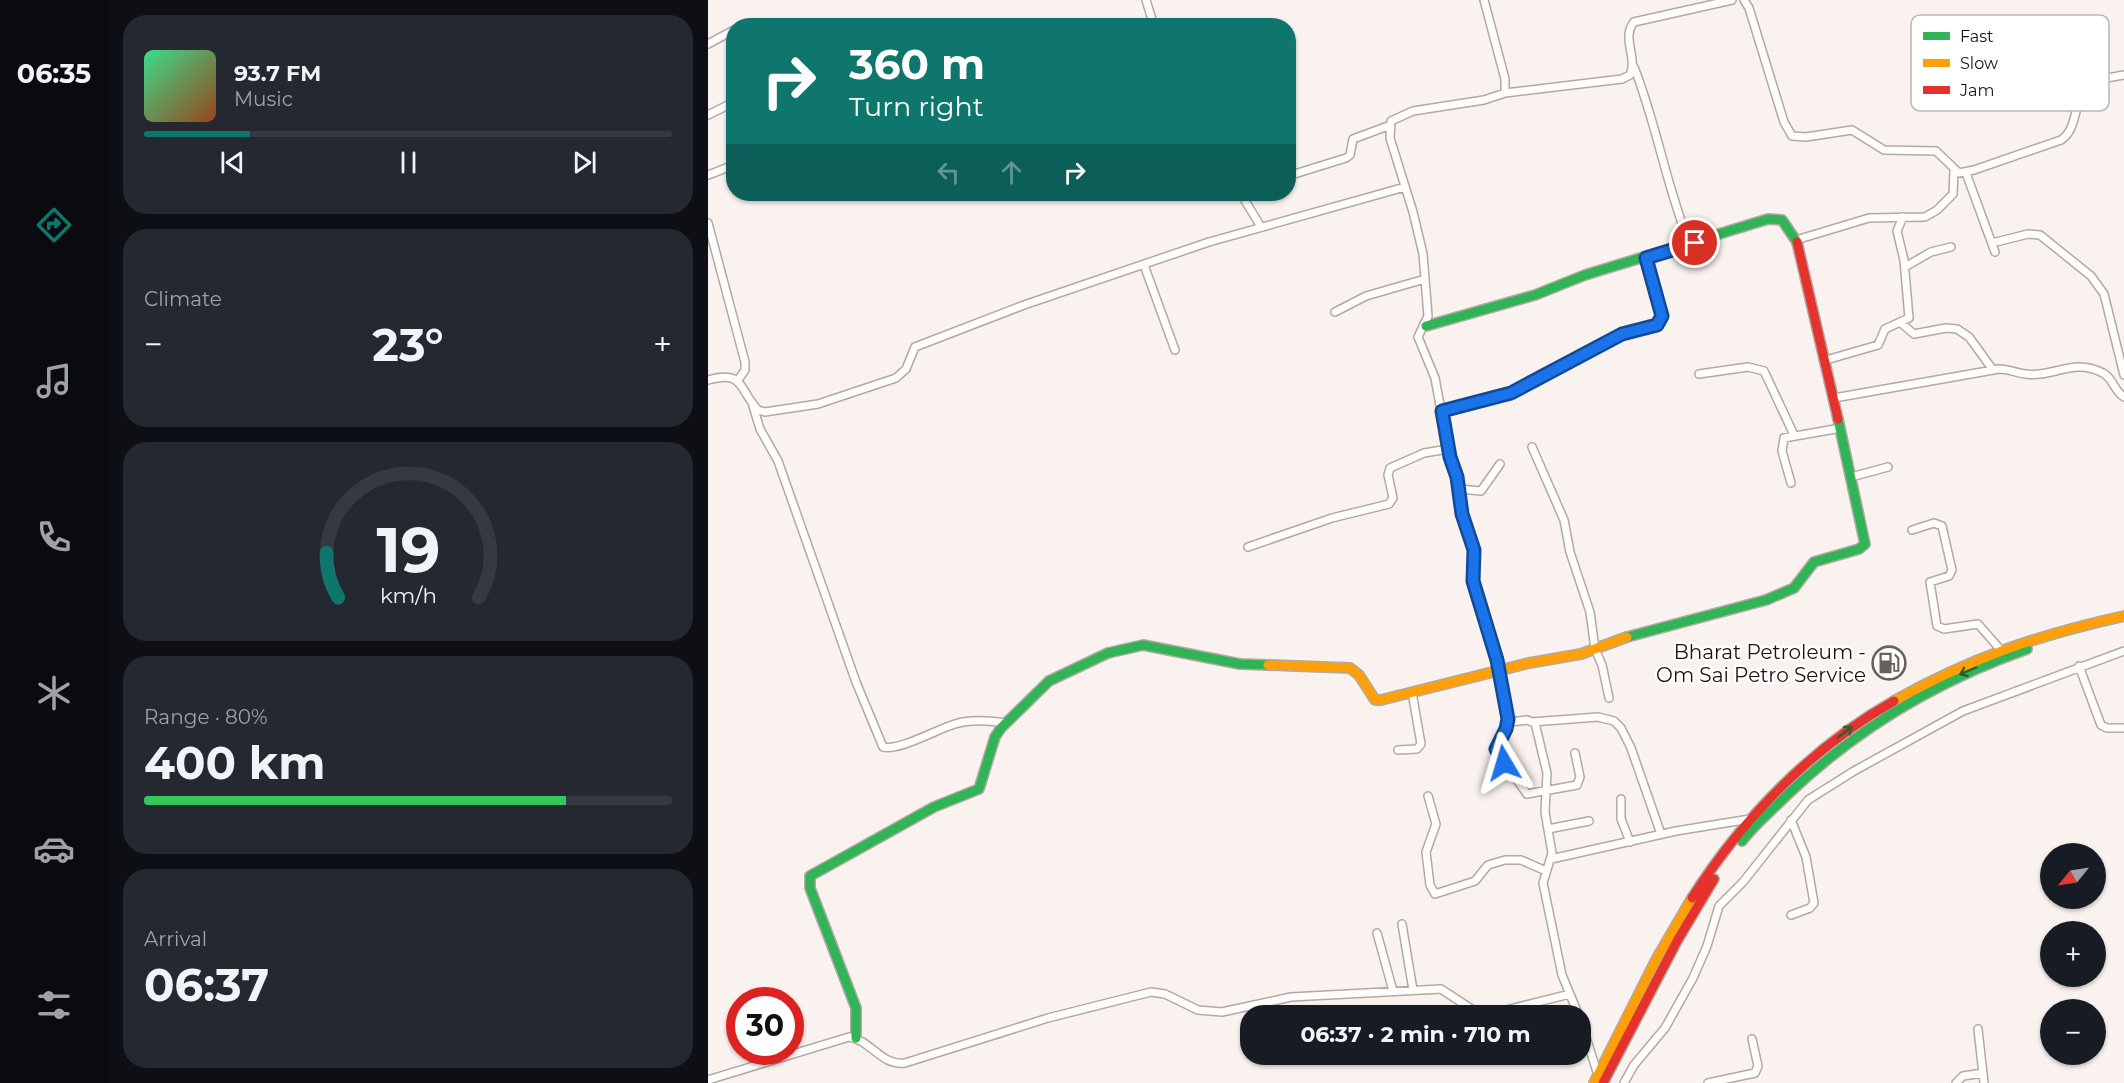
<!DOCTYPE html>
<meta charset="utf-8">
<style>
:root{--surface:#171b24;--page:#242831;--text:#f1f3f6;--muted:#9ea1a6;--line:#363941;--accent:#0f766e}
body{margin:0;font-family:Montserrat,sans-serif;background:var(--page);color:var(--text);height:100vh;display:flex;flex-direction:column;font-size:22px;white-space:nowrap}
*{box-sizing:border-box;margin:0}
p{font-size:20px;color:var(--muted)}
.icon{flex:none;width:33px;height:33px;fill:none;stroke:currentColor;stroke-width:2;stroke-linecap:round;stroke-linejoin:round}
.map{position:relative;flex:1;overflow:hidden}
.drawer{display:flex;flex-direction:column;gap:15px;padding:15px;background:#0d0f14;width:600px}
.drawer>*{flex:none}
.hud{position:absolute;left:18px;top:18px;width:570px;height:183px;border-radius:24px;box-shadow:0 2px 4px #0004;background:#0f766e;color:#fff;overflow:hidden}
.needle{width:39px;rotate:240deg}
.buttons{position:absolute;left:1332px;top:843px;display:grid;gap:12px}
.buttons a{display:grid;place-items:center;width:66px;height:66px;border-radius:50%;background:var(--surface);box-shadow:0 2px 4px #0004;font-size:30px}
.speed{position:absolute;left:18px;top:987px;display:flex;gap:12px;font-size:30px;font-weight:700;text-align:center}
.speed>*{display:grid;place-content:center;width:78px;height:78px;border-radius:50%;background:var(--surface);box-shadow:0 2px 4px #0004;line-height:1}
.speed .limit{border:9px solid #d22;background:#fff;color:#111}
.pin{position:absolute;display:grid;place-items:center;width:51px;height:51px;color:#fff;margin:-26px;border:3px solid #fff;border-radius:50%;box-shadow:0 2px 6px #0007}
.me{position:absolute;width:66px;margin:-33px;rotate:353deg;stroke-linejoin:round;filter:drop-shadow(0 0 4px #0008)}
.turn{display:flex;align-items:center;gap:21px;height:126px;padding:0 24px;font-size:27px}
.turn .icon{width:78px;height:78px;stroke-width:2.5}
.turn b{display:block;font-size:42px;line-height:51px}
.lanes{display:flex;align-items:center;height:57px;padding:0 24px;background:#0003;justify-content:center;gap:30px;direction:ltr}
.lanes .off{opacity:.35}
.big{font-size:45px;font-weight:700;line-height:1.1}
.drawer .tile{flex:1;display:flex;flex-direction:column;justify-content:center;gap:9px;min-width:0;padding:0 21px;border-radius:24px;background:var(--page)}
.drawer .dial{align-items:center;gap:0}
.dial svg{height:156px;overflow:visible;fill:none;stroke:var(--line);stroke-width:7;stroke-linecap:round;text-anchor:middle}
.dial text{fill:var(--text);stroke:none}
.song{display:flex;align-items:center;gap:18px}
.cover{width:72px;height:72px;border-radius:9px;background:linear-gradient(135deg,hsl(150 70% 55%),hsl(20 70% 35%))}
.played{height:6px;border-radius:3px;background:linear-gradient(90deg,var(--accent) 20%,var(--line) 20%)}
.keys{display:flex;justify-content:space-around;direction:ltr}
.heat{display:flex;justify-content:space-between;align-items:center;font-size:33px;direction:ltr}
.charge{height:9px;border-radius:4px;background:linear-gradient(90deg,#34c759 80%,var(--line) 0)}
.trip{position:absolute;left:532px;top:1005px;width:351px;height:60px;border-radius:24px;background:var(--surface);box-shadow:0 2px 4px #0004;font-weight:700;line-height:60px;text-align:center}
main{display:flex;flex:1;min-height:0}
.menu{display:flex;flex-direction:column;width:108px;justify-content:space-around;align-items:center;background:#090b0e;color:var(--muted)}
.menu .icon{width:42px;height:42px}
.menu .on{color:var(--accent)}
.menu b{font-size:27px;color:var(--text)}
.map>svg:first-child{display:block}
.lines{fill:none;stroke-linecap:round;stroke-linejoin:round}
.street-casing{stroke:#b2a9a4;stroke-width:10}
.fast-casing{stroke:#b2a9a4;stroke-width:12}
.slow-casing{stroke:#b2a9a4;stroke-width:12}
.jam-casing{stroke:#b2a9a4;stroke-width:12}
.street{stroke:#fefdfc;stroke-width:7}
.fast{stroke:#30b455;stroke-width:9}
.slow{stroke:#ff9f0a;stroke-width:9}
.jam{stroke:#e5322d;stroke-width:9}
.oneway{stroke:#266330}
.route-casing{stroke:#114b97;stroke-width:15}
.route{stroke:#1a73e8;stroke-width:10}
.labels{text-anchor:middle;stroke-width:4.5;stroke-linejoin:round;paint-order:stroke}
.poi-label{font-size:20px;fill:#1c120c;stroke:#fff;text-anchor:end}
.key{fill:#fff;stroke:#bbb8b6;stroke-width:1.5}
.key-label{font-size:16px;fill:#1c120c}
</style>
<main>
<nav class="menu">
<b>06:35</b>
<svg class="icon on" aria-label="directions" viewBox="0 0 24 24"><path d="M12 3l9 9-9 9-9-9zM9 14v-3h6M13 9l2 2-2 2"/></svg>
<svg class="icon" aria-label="music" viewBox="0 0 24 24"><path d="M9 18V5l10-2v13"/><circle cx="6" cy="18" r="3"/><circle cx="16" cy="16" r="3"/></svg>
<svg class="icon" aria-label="phone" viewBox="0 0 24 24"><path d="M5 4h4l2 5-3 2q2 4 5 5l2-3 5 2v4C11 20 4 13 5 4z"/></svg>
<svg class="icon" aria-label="climate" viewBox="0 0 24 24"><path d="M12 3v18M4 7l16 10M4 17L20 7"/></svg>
<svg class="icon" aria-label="car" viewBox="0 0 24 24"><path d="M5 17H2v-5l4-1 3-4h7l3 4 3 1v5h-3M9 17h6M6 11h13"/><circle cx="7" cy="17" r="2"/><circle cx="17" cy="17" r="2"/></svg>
<svg class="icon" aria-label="filters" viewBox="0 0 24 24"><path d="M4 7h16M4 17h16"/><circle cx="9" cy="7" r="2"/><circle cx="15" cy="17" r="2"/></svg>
</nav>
<section class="drawer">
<div class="tile">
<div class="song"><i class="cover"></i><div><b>93.7 FM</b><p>Music</p></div></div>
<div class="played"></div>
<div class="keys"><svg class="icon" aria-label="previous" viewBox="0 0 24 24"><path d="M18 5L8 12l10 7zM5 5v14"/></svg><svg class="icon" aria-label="pause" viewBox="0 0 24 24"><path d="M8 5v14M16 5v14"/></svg><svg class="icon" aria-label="next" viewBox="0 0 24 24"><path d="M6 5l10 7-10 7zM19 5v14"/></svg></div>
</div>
<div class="tile"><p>Climate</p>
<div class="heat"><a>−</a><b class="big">23°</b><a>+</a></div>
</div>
<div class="tile dial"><svg viewBox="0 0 100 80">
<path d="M14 69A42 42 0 1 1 86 69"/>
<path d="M14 69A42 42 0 0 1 8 46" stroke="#0f766e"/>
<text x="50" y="56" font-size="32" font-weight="700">19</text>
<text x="50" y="72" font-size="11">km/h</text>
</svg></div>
<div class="tile"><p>Range · 80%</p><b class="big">400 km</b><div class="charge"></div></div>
<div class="tile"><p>Arrival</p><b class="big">06:37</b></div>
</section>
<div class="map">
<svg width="1416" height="1083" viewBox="0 0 1416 1083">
<rect width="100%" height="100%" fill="#faf2ee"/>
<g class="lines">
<!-- street casing -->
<g class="street-casing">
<path id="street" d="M438,0L446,26
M776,0L797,79V93
M1036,0L1041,8L1076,122L1084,136L1098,137L1144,130L1176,150L1228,151L1251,173L1266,170L1353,140C1372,128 1364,94 1384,83C1392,78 1406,77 1416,75
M0,44L26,30
M926,67C949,125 958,186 982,245
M0,115L26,102
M1258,173L1287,252
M0,175L26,165
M580,176L638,158L642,155L645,139L680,126
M533,194L553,227
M0,223L37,362V370L30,380
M1088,240L1161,218L1217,217L1229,210L1245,194L1246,170
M1284,243L1320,234L1332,235L1383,276L1396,294L1416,375
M436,265L467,350
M1197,267L1223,252L1243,247
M627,312L658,296L717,279
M1193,323L1206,334L1238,328L1249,329L1261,337L1285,370
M1118,360L1170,345L1177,329L1201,318L1196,260L1189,231L1195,217
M991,374L1040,367L1056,371L1086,435
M0,380C37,370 30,389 50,410L57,412L110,404L188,378L198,369L207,347L316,305L501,242L697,187
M1126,398L1291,369C1301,369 1308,373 1318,374C1346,378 1365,357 1395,373C1405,378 1406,391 1416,397
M45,406L52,429L70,461L148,682L175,747C192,751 229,729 247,724C264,719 281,721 299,723
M734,411L803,393L914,334L949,325L954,316L938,258
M824,447L856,520L862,552L882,612L887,649L894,665L901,698
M1143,477L1180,467
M1083,483L1074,451L1076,438L1133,428
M751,489L773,491L792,464
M1204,530L1226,523L1234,526L1244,570L1241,576L1222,582L1229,626L1236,629L1270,624L1291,648
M540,547L624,518L681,504L685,498L680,475L682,468L716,453L740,449
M1371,666L1393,725L1399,728H1416
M800,719L798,729L787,749L819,794L869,785L872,777L867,753
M824,722L890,717L906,721L913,728L923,748L953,834
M690,750L709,749L713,744L704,692
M720,796L728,824L718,852L722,885L727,894L767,881L780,865L797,860H813L838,871
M913,799V819L922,842
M840,829L881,821
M843,859L968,831L1042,819
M1083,915L1102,908L1106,903L1098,857L1083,820
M694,924L705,990
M669,933L685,991
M871,1016L854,975L835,883L844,853L837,812L839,773L827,723L819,720L803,722L800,719L789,660L765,581L766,550L754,514L749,477L740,449L727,378L710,337L720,316L715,254L705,212L682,138L683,121L705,111L776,100L797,93L914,79L922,75C930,57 913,38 926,22L1024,0
M873,1022L890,1075
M1270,1029L1276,1083
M0,1080L141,1037C163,1040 173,1066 197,1063L340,1018L443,992L457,994L490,1010L514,1012L583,997L733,989L768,1012L778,1015L862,994
M916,1083L926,1065L957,1028L985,978L999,946L1011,906L1035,882L1100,800L1146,771L1255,711L1416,651
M1000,1083L1047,1073L1050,1066L1044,1039
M1248,1083L1255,1076L1275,1073"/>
</g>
<!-- fast casing -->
<g class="fast-casing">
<path id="fast" d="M718,326L827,295L877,275L1060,219L1074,220L1089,242
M919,637L1058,600L1086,588L1106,562L1151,549L1157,544L1130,419
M1034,841C1047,824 1064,810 1079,795C1149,728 1228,681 1319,649
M148,1038V1008L102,888V876L226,807L271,789L287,737L293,728L341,681L400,653L435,645L532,664L560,665"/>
</g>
<!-- slow casing -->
<g class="slow-casing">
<path id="slow" d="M560,665L642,668L651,675L667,700H673L821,663L873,654L919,637
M1186,701C1263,658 1330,635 1416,616
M886,1083L949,958L984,898"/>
</g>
<!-- jam casing -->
<g class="jam-casing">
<path id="jam" d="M1089,242L1130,419
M984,898C1034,819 1104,747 1186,701
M895,1083L969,941L1006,879"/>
</g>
<!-- street -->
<use href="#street" class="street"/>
<!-- fast -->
<use href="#fast" class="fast"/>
<!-- slow -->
<use href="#slow" class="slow"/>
<!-- jam -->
<use href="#jam" class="jam"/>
</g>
<!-- one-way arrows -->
<defs><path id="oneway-shaft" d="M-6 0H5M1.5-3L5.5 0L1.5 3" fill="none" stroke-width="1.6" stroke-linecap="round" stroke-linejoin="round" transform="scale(1.5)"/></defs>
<g class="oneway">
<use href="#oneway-shaft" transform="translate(1260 671) rotate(157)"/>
<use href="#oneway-shaft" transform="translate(1137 732) rotate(-37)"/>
</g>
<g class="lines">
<!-- route casing -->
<g class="route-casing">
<path id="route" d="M796,763L788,749L798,729L800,719L789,660L765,581L766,550L754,514L749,477L742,457L734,411L803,393L914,334L949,325L954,316L938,258L987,243"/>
</g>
<!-- route -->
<use href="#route" class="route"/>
</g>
<!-- icons -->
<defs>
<g id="fuel-ring" transform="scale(1.725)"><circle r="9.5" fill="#fff" stroke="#6a605b" stroke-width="1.5"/><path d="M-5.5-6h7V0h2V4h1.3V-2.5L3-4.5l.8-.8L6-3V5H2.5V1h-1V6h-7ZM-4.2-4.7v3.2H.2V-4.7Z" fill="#6a605b"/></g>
</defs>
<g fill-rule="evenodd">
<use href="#fuel-ring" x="1181" y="663"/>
</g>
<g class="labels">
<!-- poi labels -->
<g class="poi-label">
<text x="1158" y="659">Bharat Petroleum -<tspan x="1158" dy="23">Om Sai Petro Service</tspan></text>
</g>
</g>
<!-- legend -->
<rect x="1203" y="15" width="198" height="96" rx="9" class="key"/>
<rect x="1215" y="32" width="27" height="8" fill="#30b455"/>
<rect x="1215" y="59" width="27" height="8" fill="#ff9f0a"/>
<rect x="1215" y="86" width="27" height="8" fill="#e5322d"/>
<g class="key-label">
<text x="1252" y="42">Fast</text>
<text x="1252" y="69">Slow</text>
<text x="1252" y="96">Jam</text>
</g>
</svg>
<div class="buttons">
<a><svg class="needle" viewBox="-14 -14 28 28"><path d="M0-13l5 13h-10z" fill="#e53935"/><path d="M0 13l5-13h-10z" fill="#9ea1a6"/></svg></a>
<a>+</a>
<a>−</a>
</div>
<div class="speed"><div class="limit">30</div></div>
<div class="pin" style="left:987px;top:243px;background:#d93025"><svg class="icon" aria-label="arrive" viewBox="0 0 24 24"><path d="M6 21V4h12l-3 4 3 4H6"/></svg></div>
<svg class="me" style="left:796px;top:763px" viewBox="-20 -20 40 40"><path d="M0-17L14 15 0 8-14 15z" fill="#1a73e8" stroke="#fff" stroke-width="4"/></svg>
<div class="trip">06:37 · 2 min · 710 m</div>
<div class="hud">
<div class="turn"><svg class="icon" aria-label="right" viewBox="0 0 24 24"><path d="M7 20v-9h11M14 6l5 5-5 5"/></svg><div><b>360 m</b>Turn right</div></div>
<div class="lanes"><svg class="icon off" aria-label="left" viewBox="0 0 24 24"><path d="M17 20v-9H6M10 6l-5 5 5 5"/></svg><svg class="icon off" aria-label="ahead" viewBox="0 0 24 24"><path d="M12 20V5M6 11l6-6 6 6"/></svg><svg class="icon" aria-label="right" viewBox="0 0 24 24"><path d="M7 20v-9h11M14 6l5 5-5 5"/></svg></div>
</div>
</div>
</main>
